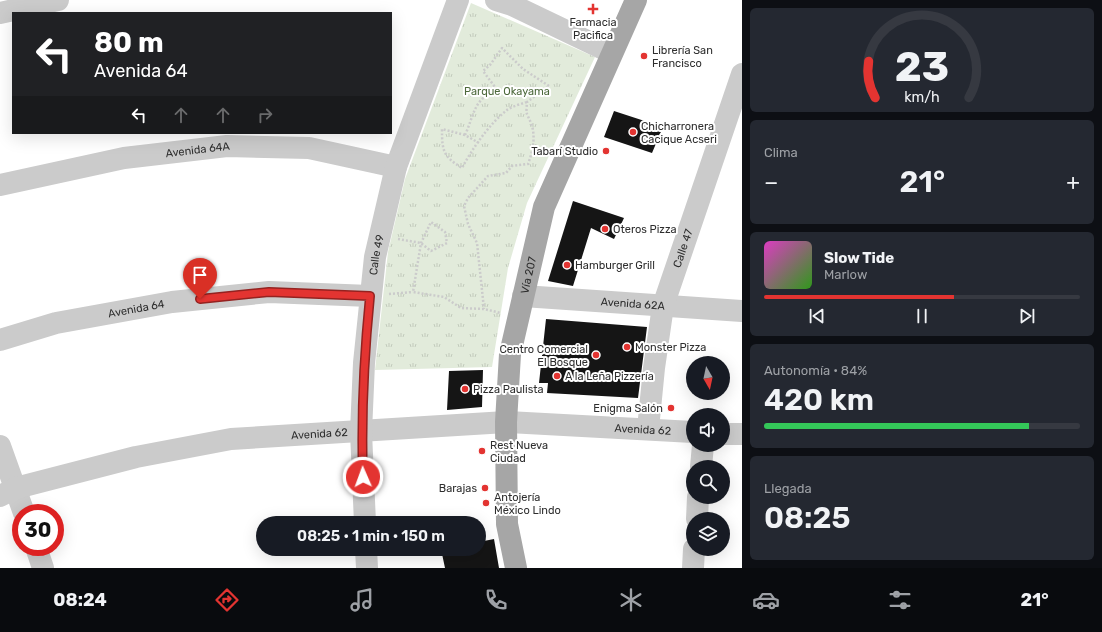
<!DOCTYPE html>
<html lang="es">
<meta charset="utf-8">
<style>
:root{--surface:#171b24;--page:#242831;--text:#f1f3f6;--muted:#9ea1a6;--line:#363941;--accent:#e33431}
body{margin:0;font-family:Rubik,sans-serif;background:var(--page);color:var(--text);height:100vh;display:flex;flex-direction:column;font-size:15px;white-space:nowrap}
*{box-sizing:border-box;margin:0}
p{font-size:13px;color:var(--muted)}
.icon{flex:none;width:22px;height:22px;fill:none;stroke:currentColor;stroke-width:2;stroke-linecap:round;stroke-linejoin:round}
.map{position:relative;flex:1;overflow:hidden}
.side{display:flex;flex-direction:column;gap:8px;padding:8px;background:#0d0f14;width:360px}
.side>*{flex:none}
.banner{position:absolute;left:12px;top:12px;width:380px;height:122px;border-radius:0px;box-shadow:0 4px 16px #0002;background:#202124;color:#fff;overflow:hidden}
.needle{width:26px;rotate:171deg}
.fabs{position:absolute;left:686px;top:356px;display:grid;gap:8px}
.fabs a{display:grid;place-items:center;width:44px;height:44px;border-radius:50%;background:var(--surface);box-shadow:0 4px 16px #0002;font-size:20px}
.speed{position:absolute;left:12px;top:504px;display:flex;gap:8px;font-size:20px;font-weight:700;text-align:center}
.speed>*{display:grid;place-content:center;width:52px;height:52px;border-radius:50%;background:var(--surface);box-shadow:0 4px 16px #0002;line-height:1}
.speed .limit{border:6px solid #d22;background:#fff;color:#111}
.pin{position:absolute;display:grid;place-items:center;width:34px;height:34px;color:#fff;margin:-41px -17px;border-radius:50% 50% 50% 0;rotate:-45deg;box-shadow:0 0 4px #0007}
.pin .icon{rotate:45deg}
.me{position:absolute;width:44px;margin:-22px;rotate:358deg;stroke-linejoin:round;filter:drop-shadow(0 0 3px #0008)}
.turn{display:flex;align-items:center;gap:14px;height:84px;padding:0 16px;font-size:18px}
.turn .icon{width:52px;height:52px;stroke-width:2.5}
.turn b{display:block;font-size:28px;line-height:34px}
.lanes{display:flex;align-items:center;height:38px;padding:0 16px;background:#0003;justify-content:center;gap:20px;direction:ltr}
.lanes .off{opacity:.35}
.big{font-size:30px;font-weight:600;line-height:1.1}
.side .card{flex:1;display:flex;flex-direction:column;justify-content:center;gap:6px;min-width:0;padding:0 14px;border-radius:6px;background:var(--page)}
.side .dial{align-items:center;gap:0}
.dial svg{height:104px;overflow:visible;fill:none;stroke:var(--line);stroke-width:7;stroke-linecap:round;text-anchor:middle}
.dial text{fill:var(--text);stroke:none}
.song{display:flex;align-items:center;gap:12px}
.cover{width:48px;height:48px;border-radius:6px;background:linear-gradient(135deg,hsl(310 70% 55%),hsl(110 70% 35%))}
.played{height:4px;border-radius:2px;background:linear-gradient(90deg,var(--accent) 60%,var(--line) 60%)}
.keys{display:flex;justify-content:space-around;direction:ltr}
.heat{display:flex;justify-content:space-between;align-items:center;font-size:22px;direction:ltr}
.charge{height:6px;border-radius:3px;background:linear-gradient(90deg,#34c759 84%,var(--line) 0)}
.trip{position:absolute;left:256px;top:516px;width:230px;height:40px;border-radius:20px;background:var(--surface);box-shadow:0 4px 16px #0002;font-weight:600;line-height:40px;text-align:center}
.dock{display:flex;height:64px;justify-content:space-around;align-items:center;background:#090b0e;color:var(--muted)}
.dock .icon{width:28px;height:28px}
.dock .active{color:var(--accent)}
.dock b{font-size:18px;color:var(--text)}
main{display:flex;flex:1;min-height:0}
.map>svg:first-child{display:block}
.park{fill:url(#park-tufts)}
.building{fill:#151515}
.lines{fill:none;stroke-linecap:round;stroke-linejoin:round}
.path{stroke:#cbcbcb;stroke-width:2.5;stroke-dasharray:2 2;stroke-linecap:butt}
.minor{stroke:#cbcbcb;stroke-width:22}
.major{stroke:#a6a6a6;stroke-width:22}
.route-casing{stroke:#942220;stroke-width:10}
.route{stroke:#e33431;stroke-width:7}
.poi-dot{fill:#e33431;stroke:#fff;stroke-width:1.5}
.labels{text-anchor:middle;stroke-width:4;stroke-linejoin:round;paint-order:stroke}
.poi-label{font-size:11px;fill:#2e2e2e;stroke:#fff;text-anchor:start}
.park-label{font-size:11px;fill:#4d693c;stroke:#fff}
.street-label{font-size:11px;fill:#2e2e2e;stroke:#fff}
</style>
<main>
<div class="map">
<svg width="742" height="568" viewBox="0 0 742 568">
<defs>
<pattern id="park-tufts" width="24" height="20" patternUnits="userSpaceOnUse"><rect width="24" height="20" fill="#e2ebdb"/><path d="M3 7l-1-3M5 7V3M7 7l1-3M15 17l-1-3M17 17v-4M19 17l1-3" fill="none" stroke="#c2cabc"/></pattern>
</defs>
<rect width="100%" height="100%" fill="#fff"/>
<!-- park -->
<path class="park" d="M471,3L595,57L527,203L508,268L492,367L375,370L388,252L405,179Z"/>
<!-- building -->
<path class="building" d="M614,111L663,127L652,153L604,137Z
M573,201L624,218L614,239L591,228L573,286L548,281Z
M546,319L647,327L638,398L547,393L548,383H539Z
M483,370L482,407L447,410L449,371Z
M494,539L499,568H445L441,549H479V542Z"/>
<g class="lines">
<!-- path -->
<path class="path" d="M465,135L442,129C442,151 443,156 462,168C472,149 490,123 507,110C513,106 521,104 527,102
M479,143L465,135C474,116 474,96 498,91L483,71L490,65L502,48L523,69L549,86L527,102C526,116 526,111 531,123C536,136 533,151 528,164L512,166L506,173L488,176L468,198L464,206L468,224L477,243L484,309
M398,239L421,243L431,251L447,243L445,232L431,222L421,243L413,292L444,297L461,308L484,309L501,313
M389,294L413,292"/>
<!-- minor -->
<g class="minor">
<path d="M496,0L512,5L612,53"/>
<path d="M0,13L58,0"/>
<path id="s1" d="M0,185L124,158L227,146L309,148L396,167"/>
<path id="s2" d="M523,296L742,311"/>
<path id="s3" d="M0,340L56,323L172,302L269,292L370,296"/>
<path id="s4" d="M648,429L654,368L663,306L742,74"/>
<path d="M723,434H742"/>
<path d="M0,446L24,513"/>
<path d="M701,467L703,445"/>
<path id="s5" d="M0,496L16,488L136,457L231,439L506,422L693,432"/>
<path d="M697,519L698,497"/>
<path id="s6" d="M365,523L361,432L364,363L375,257L396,167L458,0"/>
<path d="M36,547L43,568"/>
<path d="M366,549L367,568"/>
<path d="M693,568L694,549"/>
</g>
<!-- major -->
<path class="major" id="s7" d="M516,568L507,524L506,422L510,354L544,207L636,0"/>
</g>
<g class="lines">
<!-- route casing -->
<g class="route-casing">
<path id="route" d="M200,299L269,292L370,296C364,356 361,416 363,477"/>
</g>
<!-- route -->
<use href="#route" class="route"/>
</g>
<!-- markers -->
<g class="poi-dot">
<path d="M591 3h4v4h4v4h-4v4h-4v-4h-4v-4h4z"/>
<circle cx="644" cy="56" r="4"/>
<circle cx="633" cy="132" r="4"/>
<circle cx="606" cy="151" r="4"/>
<circle cx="605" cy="229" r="4"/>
<circle cx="567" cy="265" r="4"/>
<circle cx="627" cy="347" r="4"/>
<circle cx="596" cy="355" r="4"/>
<circle cx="557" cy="376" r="4"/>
<circle cx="465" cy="389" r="4"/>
<circle cx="671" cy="408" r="4"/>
<circle cx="482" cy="451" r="4"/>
<circle cx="485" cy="488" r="4"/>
<circle cx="486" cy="503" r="4"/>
</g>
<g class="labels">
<!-- poi labels -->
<g class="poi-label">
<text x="593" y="26" text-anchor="middle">Farmacia<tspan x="593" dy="13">Pacifica</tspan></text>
<text x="652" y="54">Librería San<tspan x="652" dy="13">Francisco</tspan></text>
<text x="641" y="130">Chicharronera<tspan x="641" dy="13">Cacique Acseri</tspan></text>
<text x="598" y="155" text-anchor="end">Tabarí Studio</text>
<text x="613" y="233">Oteros Pizza</text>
<text x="575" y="269">Hamburger Grill</text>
<text x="635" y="351">Monster Pizza</text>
<text x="588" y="353" text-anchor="end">Centro Comercial<tspan x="588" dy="13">El Bosque</tspan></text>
<text x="565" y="380">A la Leña Pizzería</text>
<text x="473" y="393">Pizza Paulista</text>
<text x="663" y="412" text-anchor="end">Enigma Salón</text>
<text x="490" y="449">Rest Nueva<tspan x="490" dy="13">Ciudad</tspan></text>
<text x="477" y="492" text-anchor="end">Barajas</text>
<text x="494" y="501">Antojería<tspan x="494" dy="13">México Lindo</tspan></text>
</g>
<!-- park labels -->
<g class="park-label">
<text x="507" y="95">Parque Okayama</text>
</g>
<!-- street labels -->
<g class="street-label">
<text dy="4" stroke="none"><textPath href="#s1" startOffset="201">Avenida 64A</textPath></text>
<text dy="4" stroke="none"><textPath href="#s4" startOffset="185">Calle 47</textPath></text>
<text dy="4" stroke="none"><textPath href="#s6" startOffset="269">Calle 49</textPath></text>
<text dy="4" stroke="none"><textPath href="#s7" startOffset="296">Vía 207</textPath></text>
<text dy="4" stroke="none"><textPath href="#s2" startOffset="110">Avenida 62A</textPath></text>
<text dy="4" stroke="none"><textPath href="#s3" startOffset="140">Avenida 64</textPath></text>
<text dy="4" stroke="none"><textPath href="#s5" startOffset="651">Avenida 62</textPath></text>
<text dy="4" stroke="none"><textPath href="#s5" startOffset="327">Avenida 62</textPath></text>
</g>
</g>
</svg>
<div class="fabs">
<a><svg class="needle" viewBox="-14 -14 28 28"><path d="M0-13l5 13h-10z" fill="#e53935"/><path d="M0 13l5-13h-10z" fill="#9ea1a6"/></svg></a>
<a><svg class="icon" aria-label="sound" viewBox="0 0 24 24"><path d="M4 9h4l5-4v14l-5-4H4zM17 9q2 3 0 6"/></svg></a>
<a><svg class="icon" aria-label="search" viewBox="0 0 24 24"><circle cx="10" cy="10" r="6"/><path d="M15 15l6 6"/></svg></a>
<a><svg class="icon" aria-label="layers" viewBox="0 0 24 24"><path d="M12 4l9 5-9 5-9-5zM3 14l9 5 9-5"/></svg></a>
</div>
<div class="speed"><div class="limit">30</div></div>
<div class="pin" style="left:200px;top:299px;background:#d93025"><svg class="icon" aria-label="arrive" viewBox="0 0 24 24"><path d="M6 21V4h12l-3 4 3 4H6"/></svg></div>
<svg class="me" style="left:363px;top:477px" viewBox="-20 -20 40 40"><circle r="17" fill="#e33431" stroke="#fff" stroke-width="3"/><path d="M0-11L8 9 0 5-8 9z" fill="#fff"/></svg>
<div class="trip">08:25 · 1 min · 150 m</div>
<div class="banner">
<div class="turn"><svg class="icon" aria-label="left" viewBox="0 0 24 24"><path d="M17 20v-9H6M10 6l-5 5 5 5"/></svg><div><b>80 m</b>Avenida 64</div></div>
<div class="lanes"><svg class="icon" aria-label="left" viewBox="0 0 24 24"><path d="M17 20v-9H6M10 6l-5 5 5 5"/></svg><svg class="icon off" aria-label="ahead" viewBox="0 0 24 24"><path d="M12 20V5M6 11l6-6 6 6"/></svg><svg class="icon off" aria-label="ahead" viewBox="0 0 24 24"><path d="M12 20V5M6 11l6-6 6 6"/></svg><svg class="icon off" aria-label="right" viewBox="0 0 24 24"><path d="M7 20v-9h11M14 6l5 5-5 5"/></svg></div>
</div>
</div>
<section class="side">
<div class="card dial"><svg viewBox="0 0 100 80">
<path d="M14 69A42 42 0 1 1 86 69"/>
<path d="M14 69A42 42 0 0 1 9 41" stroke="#e33431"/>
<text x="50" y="56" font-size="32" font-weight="700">23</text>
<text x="50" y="72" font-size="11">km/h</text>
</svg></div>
<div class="card"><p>Clima</p>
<div class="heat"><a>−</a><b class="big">21°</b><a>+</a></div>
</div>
<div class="card">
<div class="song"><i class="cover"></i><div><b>Slow Tide</b><p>Marlow</p></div></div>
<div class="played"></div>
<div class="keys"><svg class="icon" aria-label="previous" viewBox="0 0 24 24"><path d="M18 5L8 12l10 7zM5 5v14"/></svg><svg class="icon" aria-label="pause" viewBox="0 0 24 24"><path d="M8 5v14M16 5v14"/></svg><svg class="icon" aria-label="next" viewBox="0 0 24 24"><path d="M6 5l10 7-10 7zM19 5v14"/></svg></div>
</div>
<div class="card"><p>Autonomía · 84%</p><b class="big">420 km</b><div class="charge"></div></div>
<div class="card"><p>Llegada</p><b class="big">08:25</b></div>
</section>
</main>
<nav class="dock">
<b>08:24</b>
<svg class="icon active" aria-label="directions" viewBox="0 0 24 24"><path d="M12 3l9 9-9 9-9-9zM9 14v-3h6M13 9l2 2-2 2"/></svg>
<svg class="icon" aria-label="music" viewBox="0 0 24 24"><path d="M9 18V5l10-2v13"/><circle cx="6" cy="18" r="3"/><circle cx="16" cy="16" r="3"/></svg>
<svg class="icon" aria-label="phone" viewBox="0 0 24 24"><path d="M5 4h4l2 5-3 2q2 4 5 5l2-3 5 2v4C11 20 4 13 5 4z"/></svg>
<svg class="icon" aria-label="climate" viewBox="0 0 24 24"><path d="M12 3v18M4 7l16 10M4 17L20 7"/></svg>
<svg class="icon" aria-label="car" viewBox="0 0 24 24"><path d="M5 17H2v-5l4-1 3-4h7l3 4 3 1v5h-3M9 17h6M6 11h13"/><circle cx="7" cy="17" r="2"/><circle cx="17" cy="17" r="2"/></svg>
<svg class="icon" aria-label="filters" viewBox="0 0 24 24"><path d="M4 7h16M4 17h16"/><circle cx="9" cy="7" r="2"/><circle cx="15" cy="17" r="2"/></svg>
<b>21°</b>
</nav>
